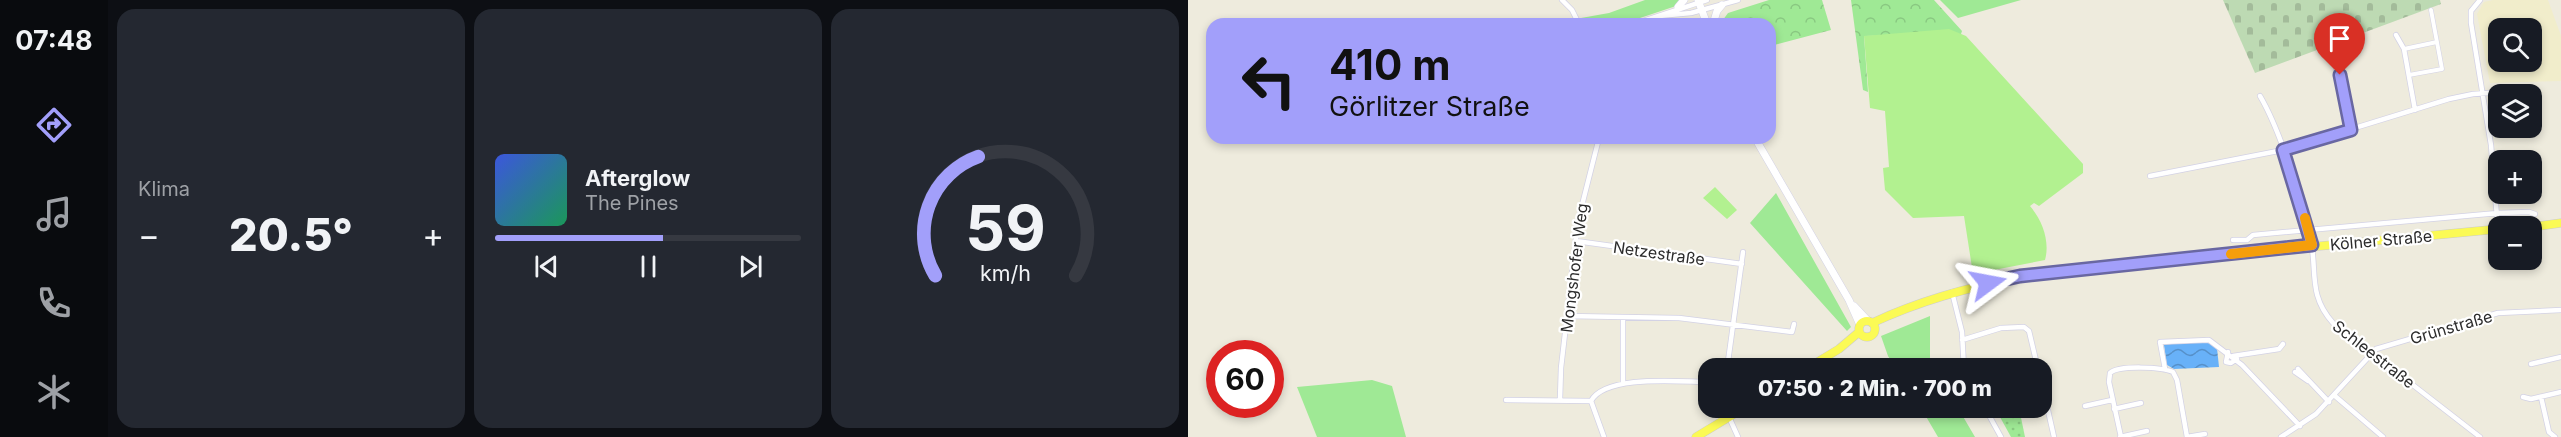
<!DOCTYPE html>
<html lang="de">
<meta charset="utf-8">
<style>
:root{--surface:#171b24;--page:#242831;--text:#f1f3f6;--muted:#9ea1a6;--line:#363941;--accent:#a29ffa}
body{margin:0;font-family:Inter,sans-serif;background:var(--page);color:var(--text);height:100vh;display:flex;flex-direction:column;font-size:22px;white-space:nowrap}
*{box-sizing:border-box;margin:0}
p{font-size:20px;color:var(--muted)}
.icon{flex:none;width:33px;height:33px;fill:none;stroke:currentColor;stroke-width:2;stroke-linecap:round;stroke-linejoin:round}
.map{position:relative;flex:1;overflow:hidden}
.details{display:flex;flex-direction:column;gap:9px;padding:9px;background:#0d0f14;width:1080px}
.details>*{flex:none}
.hud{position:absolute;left:18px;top:18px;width:570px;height:126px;border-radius:18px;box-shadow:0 3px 9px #0003;background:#a29ffa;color:#111;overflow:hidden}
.tools{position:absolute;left:1300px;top:18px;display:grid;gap:12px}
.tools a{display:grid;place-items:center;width:54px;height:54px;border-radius:12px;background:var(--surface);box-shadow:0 3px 9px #0003;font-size:30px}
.speed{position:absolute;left:18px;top:340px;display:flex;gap:12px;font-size:30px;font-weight:700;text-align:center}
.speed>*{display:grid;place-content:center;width:78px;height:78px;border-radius:50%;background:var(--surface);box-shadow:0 3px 9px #0003;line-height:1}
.speed .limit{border:9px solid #d22;background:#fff;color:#111}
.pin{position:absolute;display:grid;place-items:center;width:51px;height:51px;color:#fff;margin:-62px -26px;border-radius:50% 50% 50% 0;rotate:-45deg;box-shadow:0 0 6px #0007}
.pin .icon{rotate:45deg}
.me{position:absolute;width:66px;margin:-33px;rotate:77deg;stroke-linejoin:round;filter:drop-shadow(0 0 4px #0008)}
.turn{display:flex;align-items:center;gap:21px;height:126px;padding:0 24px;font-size:27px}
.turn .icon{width:78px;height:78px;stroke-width:2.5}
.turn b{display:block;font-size:42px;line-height:51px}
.big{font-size:45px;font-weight:800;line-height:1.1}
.details .card{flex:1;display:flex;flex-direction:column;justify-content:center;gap:9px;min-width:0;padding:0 21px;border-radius:18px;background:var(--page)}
.details .dial{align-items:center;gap:0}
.dial svg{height:156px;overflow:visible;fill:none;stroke:var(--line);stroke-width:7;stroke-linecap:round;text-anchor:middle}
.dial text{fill:var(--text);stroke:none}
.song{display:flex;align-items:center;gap:18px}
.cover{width:72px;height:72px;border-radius:9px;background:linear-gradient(135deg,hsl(230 70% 55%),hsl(150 70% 35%))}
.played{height:6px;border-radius:3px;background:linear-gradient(90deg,var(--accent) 55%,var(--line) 55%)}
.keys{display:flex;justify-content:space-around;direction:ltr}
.heat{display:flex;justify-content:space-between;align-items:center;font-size:33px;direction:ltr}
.details .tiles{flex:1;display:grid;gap:9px;grid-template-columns:repeat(3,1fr)}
.trip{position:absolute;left:510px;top:358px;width:354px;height:60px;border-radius:18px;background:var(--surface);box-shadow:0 3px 9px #0003;font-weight:800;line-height:60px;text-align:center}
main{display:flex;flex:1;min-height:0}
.dock{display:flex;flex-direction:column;width:108px;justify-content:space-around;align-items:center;background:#090b0e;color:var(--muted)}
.dock .icon{width:42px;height:42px}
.dock .active{color:var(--accent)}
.dock b{font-size:27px;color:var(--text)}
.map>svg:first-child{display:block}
.education{fill:#f1edcb;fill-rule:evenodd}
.grass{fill:#9fe995}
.forest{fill:url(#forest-crowns)}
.cemetery{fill:url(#cemetery-stones)}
.park{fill:url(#park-dots)}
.pitch{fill:#b2f190}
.water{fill:url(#water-waves)}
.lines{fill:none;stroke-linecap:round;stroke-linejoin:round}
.pedestrian-casing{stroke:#d3d2e5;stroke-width:5}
.minor-casing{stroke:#d3d2e5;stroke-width:6}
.secondary-casing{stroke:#d3d2e5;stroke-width:8}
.primary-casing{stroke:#ccc;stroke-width:9}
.pedestrian{stroke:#fff;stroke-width:4}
.minor{stroke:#fff;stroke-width:4.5}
.secondary{stroke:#fff;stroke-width:7}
.primary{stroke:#fbfa55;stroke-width:8}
.route-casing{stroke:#6967a2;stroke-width:15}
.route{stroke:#a29ffa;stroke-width:10}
.slow{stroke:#f59e0b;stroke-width:10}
.labels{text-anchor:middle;stroke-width:4.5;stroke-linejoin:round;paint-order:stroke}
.street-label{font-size:16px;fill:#2c2c2c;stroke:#fff}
</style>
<main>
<nav class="dock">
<b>07:48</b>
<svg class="icon active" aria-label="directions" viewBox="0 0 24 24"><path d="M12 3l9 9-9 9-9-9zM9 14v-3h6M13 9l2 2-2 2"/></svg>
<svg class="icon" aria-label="music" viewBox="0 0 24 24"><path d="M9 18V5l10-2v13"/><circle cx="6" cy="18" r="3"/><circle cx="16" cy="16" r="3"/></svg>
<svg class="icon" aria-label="phone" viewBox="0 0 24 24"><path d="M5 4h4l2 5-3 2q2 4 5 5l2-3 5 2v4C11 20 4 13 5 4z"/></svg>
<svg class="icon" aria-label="climate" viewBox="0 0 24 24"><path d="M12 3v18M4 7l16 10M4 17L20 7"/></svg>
</nav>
<section class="details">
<div class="tiles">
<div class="card"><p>Klima</p>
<div class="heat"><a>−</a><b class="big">20.5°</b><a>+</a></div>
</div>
<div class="card">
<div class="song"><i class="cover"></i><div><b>Afterglow</b><p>The Pines</p></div></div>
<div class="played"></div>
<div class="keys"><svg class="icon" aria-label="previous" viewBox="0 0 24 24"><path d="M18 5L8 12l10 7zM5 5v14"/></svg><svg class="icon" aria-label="pause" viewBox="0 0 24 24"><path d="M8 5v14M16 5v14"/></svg><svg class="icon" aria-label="next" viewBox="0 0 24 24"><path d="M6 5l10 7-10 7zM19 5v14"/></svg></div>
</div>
<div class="card dial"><svg viewBox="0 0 100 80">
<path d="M14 69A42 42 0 1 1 86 69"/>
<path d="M14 69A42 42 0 0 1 36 8" stroke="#a29ffa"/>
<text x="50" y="56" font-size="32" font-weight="700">59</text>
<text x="50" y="72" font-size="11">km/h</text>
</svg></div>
</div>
</section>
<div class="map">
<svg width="1373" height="437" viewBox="0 0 1373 437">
<defs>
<pattern id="forest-crowns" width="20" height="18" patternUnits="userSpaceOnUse" patternTransform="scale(1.5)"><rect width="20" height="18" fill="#9fe995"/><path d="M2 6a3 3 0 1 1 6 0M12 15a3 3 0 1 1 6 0" fill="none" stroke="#89c881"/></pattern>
<pattern id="cemetery-stones" width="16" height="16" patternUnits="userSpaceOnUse" patternTransform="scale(1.5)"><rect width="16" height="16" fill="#bddab3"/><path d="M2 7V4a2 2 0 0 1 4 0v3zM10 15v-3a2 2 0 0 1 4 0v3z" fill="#a3bb9a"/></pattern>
<pattern id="park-dots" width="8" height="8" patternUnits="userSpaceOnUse" patternTransform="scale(1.5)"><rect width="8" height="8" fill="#9fe995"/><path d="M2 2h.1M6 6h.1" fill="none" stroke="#89c881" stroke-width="1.8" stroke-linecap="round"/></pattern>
<pattern id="water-waves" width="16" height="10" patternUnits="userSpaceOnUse" patternTransform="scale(1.5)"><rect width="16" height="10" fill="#68b1f8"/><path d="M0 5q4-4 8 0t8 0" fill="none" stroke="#5690c9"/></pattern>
</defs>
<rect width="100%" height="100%" fill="#eeebdd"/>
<!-- education -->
<path class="education" d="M1305,0H1360L1373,36V81L1302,83L1289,14L1296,2ZM1344,28V62H1311V28Z"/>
<!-- grass -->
<path class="grass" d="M457,0H493L488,6L434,24H396L393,18L421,13Z
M752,0H833L770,18Z
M588,193L663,327L659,331L562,223Z
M742,316V363L746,369H708L700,356L693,336Z
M184,380L204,386L218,437H129L109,387Z
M733,408H770L787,437H750Z"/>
<!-- forest -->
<path class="forest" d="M581,0H634L643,30L582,46V24H532L540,13Z
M663,0H746L774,31L773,34L676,36L680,92L675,90Z"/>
<!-- cemetery -->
<path class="cemetery" d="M1035,0H1252L1253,4L1067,73Z"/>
<!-- park -->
<path class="park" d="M807,408H831L837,437H823Z"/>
<!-- pitch -->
<path class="pitch" d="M761,29L778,36L895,164V173L851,206L846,203L842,206C855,221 862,242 857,260L785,274L776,216L725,218L697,190L695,168L701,167L697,111L682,108L676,36Z
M527,187L549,210L539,219L515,198Z"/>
<!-- water -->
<path class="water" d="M1015,340L1029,348L1031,367L986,369L979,365L976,345Z"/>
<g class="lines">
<!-- pedestrian casing -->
<g class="pedestrian-casing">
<path id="pedestrian" d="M1216,49L1249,42
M1221,75L1254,69L1243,10"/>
</g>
<!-- minor casing -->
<g class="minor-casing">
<path id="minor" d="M374,0L384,10L391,24
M1292,0L1283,11V23L1303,145L1310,229
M471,16L503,13L550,0
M446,24L519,0
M1208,35L1216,49L1227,110
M1147,64L1163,130
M1072,96C1091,128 1114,199 1122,236C1130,270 1119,294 1145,323L1292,437
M962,176L1095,150L1261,99L1285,94L1349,90
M1045,240H1059L1065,235L1310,213L1341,212L1347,214
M388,241L554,264
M764,292L774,332L776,369
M379,316L491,318L604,332L606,324
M774,340L813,328L836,327L841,331L850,369
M1040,352L1038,362L1043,363L1049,359
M1045,356L1091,349L1095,344
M1343,364L1373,357
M539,369L555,252
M977,369L972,342L1021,340L1054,365L1112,426
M1110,369L1141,402
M1107,372L1120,381
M435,383V317
M854,384L866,437
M1147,396L1195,437
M1335,397L1343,399L1373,392
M1353,397L1361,432L1367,437
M372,399L373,368L390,221L411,138
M318,400L403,401L416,437
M403,401C418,374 493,382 520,382
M897,406L924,400
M797,408L813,437
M926,409L953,403
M541,417L550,437
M932,437L959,431
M933,437L921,382L922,373C931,365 974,367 985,372L989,380L999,437
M999,437L1017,434
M1093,437L1128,414L1188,349L1310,313L1373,310"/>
</g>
<!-- secondary casing -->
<g class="secondary-casing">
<path id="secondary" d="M510,0L519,24
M490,7L496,0
M525,24L529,11L534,5
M567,138L661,300L672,325
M666,306L680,321"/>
</g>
<!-- primary casing -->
<g class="primary-casing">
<path id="primary" d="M1344,227L1373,223
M671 329a8 8 0 1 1 16 0a8 8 0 1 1-16 0Z
M684,323C810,264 944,266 1080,251C1157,243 1234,236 1311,229
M618,369L651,349L671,332
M508,437L556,408"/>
</g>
<!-- pedestrian -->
<use href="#pedestrian" class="pedestrian"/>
<!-- minor -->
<use href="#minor" class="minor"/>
<!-- secondary -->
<use href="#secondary" class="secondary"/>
<!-- primary -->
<use href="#primary" class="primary"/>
</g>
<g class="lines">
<!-- route casing -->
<g class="route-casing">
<path id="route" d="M800,283L832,276L1124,245L1095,150L1163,130L1152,75"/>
</g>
<!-- route -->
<use href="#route" class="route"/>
<!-- slow -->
<path class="slow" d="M1043,254L1124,245L1117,218"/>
</g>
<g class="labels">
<!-- street labels -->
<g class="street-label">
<text transform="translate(1193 240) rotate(-5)" y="6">Kölner Straße</text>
<text transform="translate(471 253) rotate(8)" y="6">Netzestraße</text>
<text transform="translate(386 268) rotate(-83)" y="6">Mongshofer Weg</text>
<text transform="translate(1263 327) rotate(-16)" y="6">Grünstraße</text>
<text transform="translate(1186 354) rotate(38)" y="6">Schleestraße</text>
</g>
</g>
</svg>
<div class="tools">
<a><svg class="icon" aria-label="search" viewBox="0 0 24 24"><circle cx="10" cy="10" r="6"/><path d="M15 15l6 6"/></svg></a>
<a><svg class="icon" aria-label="layers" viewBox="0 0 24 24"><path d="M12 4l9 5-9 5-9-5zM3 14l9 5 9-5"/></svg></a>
<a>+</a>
<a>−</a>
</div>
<div class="speed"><div class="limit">60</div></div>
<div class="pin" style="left:1152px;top:75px;background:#d93025"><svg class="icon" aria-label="arrive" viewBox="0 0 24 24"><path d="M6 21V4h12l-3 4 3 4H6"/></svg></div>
<svg class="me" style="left:800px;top:283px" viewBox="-20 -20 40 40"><path d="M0-17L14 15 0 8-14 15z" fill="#a29ffa" stroke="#fff" stroke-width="4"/></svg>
<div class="trip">07:50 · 2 Min. · 700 m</div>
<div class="hud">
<div class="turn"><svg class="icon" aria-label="left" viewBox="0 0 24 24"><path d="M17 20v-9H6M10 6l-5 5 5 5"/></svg><div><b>410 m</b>Görlitzer Straße</div></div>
</div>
</div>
</main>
